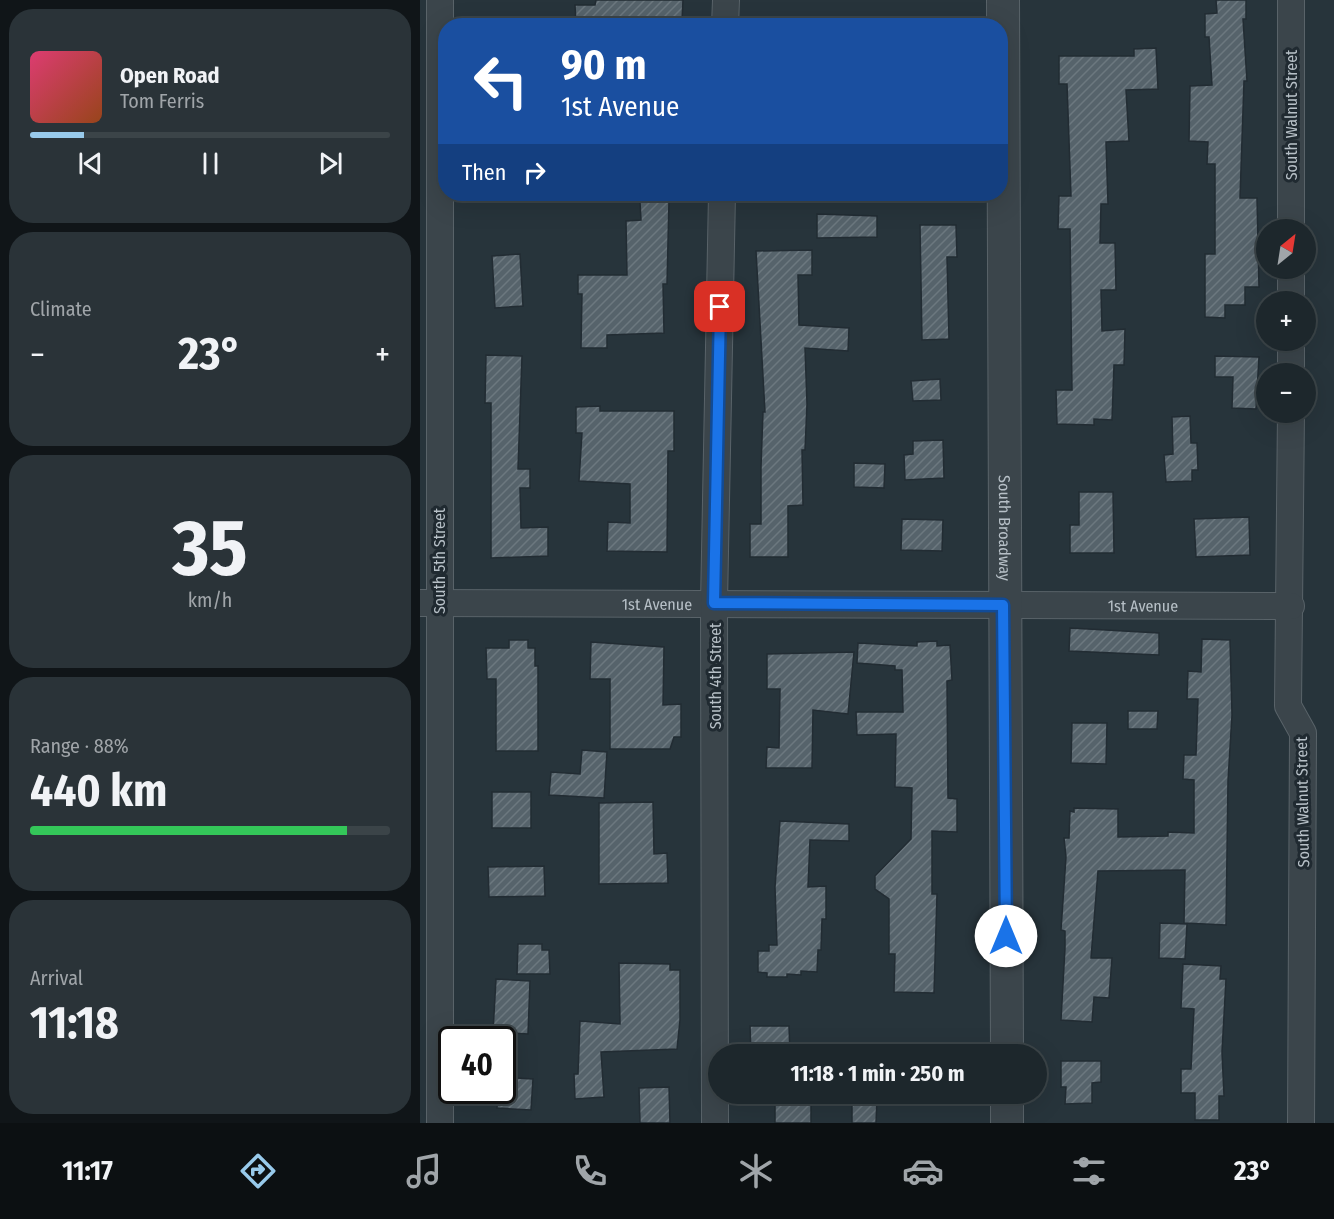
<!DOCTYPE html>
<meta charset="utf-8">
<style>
:root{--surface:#1d272c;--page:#2a3338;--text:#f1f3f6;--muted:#a0a5a9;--line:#3b4448;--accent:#98caeb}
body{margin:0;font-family:"Fira Sans Condensed",sans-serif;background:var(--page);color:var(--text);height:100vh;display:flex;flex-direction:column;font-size:22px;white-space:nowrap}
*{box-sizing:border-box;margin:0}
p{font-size:20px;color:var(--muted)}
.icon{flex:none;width:33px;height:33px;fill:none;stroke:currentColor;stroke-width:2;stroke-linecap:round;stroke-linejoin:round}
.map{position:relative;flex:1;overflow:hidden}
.drawer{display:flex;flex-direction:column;gap:9px;padding:9px;background:#101518;width:420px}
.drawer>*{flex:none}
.top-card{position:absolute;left:18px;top:18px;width:570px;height:183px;border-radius:24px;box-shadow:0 6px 24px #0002,0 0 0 2px var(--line);background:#1a4fa0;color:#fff;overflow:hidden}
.needle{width:39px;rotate:30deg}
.buttons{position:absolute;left:836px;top:219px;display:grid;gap:12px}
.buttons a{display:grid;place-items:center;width:60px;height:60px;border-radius:50%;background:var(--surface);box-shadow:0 6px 24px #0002,0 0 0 2px var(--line);font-size:30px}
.speed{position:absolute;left:18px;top:1026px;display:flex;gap:12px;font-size:30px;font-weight:700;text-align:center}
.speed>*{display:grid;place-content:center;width:78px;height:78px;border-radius:50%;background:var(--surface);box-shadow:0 6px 24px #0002,0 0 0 2px var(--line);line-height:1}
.speed .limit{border:3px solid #111;border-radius:9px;background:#fff;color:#111}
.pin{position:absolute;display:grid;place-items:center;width:51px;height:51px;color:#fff;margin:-26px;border-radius:12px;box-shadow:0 3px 9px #0006}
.me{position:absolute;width:66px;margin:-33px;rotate:0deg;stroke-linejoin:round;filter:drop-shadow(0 0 4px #0008)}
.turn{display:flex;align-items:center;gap:21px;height:126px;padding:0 24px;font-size:27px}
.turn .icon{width:78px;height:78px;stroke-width:2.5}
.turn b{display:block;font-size:42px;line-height:51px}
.then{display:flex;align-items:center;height:57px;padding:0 24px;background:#0003;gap:12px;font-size:22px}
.big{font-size:45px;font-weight:700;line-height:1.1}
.drawer .tile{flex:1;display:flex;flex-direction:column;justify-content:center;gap:9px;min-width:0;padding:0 21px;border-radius:24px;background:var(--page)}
.drawer .dial{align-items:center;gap:0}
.dial b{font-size:78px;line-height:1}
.song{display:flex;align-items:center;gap:18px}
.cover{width:72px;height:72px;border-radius:9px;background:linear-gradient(135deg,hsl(340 70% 55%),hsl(20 70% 35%))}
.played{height:6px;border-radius:3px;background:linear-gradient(90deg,var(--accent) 15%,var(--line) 15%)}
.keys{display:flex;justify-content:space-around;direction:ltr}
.heat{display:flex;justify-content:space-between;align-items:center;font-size:33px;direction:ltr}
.charge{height:9px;border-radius:4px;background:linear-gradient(90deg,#34c759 88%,var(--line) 0)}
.trip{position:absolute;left:288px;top:1044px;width:339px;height:60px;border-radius:30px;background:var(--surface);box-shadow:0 6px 24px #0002,0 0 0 2px var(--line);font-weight:700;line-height:60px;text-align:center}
.menu{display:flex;height:96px;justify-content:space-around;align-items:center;background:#0c1012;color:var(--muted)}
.menu .icon{width:42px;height:42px}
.menu .current{color:var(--accent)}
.menu b{font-size:27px;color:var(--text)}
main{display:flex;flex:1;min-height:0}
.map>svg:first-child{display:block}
.building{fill:url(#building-hatch);stroke:#222c33;stroke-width:1.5}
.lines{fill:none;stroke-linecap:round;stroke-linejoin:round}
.minor-casing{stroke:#596369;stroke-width:28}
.tertiary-casing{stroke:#596369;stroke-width:34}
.minor{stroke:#3b454b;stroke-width:26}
.tertiary{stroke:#3b454b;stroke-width:32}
.route-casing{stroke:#114b97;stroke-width:15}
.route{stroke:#1a73e8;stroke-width:10}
.labels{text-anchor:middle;stroke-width:6;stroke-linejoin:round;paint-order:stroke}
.street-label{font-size:16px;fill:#b7c0c7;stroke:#202a31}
</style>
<main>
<section class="drawer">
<div class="tile">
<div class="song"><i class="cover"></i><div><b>Open Road</b><p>Tom Ferris</p></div></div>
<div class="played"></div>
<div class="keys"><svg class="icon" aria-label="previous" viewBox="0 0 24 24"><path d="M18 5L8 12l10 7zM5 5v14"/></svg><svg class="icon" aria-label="pause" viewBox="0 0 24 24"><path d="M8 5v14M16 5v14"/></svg><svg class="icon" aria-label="next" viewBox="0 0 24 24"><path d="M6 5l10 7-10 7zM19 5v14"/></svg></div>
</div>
<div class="tile"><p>Climate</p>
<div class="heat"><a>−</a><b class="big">23°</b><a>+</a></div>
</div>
<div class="tile dial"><b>35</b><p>km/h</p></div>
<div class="tile"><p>Range · 88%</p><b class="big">440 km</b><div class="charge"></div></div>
<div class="tile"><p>Arrival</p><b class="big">11:18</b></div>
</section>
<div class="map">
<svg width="914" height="1123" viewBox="0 0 914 1123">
<defs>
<pattern id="building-hatch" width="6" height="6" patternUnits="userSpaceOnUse" patternTransform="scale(1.5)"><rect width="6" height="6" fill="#56636b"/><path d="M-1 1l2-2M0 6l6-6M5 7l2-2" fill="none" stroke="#6c787f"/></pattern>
</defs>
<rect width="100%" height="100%" fill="#27343b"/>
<!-- building -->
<path class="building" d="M176,0H263L262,21L183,17V23L156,24L155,5H175Z
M796,0H826V19H823L827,81H824L820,198H837L839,287H825V305H805V318L785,317V254H795V164H787L788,142L769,141L770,86L792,85L789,37H785V14L797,13Z
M736,48L738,89L706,90L709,141L686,142L688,204H681L680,243H695L696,290H681L682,331L705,329L704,365H694L692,420L674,419V425L637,424L636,390H652L650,229H638L639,196H651L647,84H639V56H714V49Z
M249,201L247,284H243L244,333L187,335V348H161L162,294H158V275H207L206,221L221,220L220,202Z
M397,214L457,216V237L397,238Z
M500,225H536L537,257H527L529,339L502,340Z
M392,250V275H378L379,325L429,328L428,351L385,348L387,404L385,450H382L383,505L368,506V557H330V524H341V467L343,412H345L336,251Z
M100,254L103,306L75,308L72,256Z
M66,355L102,356L98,469H110V488H100L101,528L128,527V556L71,558V403H65Z
M795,356L839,357L836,409L812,408L813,377H795Z
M520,379L521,400L493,401L491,381Z
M180,406V411H254V451H248L247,552L187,551L188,522L210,523V484L159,481L162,433H156V407Z
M770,416L771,443H777L778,470H772V481L746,482L744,455L753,454L752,417Z
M523,440L524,478L485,480L484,455L493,454V441Z
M434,463L465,464L464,488L434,487Z
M659,492H693L694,553H650V525H659Z
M829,517L830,555L776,557L774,519Z
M482,519L523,520L522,551L481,550Z
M650,628L739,633V655L649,651Z
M782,639L810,640L812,715L808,781L806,925L764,923L765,870L678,871L671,958H692L689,998L674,997L672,1022L641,1020L645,948V931L641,930L646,857L644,838H649L650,811L654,812V808L698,809V837L748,836V832L774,833V780L763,779L764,755H776L778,699H767L768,671L781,672Z
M89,640H108V648H115V666H118V751H76V679H67L66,648H89Z
M517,641V646L530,645L532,680L527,681L528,798L537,799V832L512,831V894H517L514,993L474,992L475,954H469V899L455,889V876L491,839L492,788L475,787L476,734L437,735L436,712H483L482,670H475V666L437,663L438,643L497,646V642Z
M171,642L244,647L243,705L261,704V737H254L250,749H190V679H170Z
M434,652L428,714L393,710L392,768H346L347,747L359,748L360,689H347V654Z
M708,711H738L737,729H708Z
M652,723H687L686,764L651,763Z
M162,750L187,752L184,798L129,795L131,772L160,774Z
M72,792H111V828H72Z
M233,802L234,854L247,853L248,883L179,884V803Z
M360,821L429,824V841L390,840L388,887L406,886V919H402L401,950H398L397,972L381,971V975L367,974V977H347V973L338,972V951H349V945H357L355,887Z
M124,866L125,896L69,897L68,867Z
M740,923L767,924L765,959L739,958Z
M98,944H122V950H129L130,974H97Z
M199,963L250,964V970H260V1020L257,1049L181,1052L184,1097L155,1099L154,1074H158L160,1021L200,1024Z
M763,964L801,966L800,979H806L802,1052L804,1096H799V1120H775V1093H761V1069H771L774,1009L761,1008Z
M76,979L110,981L108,1034L73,1032Z
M330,1026H369L370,1054H331Z
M641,1061H681V1082L672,1083V1103L645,1104L646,1087H641Z
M82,1077L113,1079L111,1110L77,1108L78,1090H82Z
M249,1087L250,1123H220L219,1088Z
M355,1094H391V1123H355Z
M432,1099H457L456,1123H432Z"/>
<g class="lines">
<!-- minor casing -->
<g class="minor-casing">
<g id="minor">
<path d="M305,26L306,0"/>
<path d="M871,230V0"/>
<path d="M871,302V268"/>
<path d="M871,374V340"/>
<path d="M871,412L868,706L883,733L881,1123"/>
<path id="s1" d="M0,603L871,606"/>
<path d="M20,1123V0"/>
<path d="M295,1123L294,603L302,194"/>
</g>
</g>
<!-- tertiary casing -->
<g class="tertiary-casing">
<g id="tertiary">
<path id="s2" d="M583,0L587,1054"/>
<path d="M587,1094V1123"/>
</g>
</g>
<!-- minor -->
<use href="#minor" class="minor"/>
<!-- tertiary -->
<use href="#tertiary" class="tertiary"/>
</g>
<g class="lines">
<!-- route casing -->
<g class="route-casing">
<path id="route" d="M300,307L294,603L583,605L586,936"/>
</g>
<!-- route -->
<use href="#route" class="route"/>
</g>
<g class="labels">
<!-- street labels -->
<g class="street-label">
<text transform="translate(871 115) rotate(-90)" y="6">South Walnut Street</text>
<text dy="6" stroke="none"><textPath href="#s2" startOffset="528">South Broadway</textPath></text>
<text transform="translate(19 561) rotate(-90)" y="6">South 5th Street</text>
<text dy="6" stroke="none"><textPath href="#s1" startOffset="237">1st Avenue</textPath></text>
<text dy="6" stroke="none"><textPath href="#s1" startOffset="723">1st Avenue</textPath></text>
<text transform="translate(295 676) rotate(-90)" y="6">South 4th Street</text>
<text transform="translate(882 802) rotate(-91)" y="6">South Walnut Street</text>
</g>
</g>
</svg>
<div class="buttons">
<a><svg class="needle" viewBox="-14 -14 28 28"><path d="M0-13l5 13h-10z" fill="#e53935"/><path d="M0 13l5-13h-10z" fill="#a0a5a9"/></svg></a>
<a>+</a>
<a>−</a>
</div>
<div class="speed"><div class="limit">40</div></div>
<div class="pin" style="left:300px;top:307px;background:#d93025"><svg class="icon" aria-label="arrive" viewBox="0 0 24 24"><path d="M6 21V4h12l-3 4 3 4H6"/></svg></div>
<svg class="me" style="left:586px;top:936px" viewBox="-20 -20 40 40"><circle r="19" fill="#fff"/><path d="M0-13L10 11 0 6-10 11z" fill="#1a73e8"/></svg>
<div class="trip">11:18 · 1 min · 250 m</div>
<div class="top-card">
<div class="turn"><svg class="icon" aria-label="left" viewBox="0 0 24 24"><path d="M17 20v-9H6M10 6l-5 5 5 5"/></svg><div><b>90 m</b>1st Avenue</div></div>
<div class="then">Then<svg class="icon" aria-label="right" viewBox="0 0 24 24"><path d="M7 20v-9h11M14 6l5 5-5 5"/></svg></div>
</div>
</div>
</main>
<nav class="menu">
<b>11:17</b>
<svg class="icon current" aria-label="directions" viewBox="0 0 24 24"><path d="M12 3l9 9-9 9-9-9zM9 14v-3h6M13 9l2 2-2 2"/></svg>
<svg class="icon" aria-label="music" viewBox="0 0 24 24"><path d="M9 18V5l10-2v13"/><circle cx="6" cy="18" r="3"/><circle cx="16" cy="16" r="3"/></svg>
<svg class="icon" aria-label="phone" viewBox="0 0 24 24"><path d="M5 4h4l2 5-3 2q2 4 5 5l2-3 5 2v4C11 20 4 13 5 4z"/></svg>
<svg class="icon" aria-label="climate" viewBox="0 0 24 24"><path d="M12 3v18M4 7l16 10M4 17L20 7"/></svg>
<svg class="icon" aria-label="car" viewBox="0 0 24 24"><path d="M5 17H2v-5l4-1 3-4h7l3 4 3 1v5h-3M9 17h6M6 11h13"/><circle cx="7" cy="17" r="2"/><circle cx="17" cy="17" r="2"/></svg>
<svg class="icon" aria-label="filters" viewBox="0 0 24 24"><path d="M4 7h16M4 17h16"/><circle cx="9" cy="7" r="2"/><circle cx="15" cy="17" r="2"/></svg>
<b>23°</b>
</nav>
